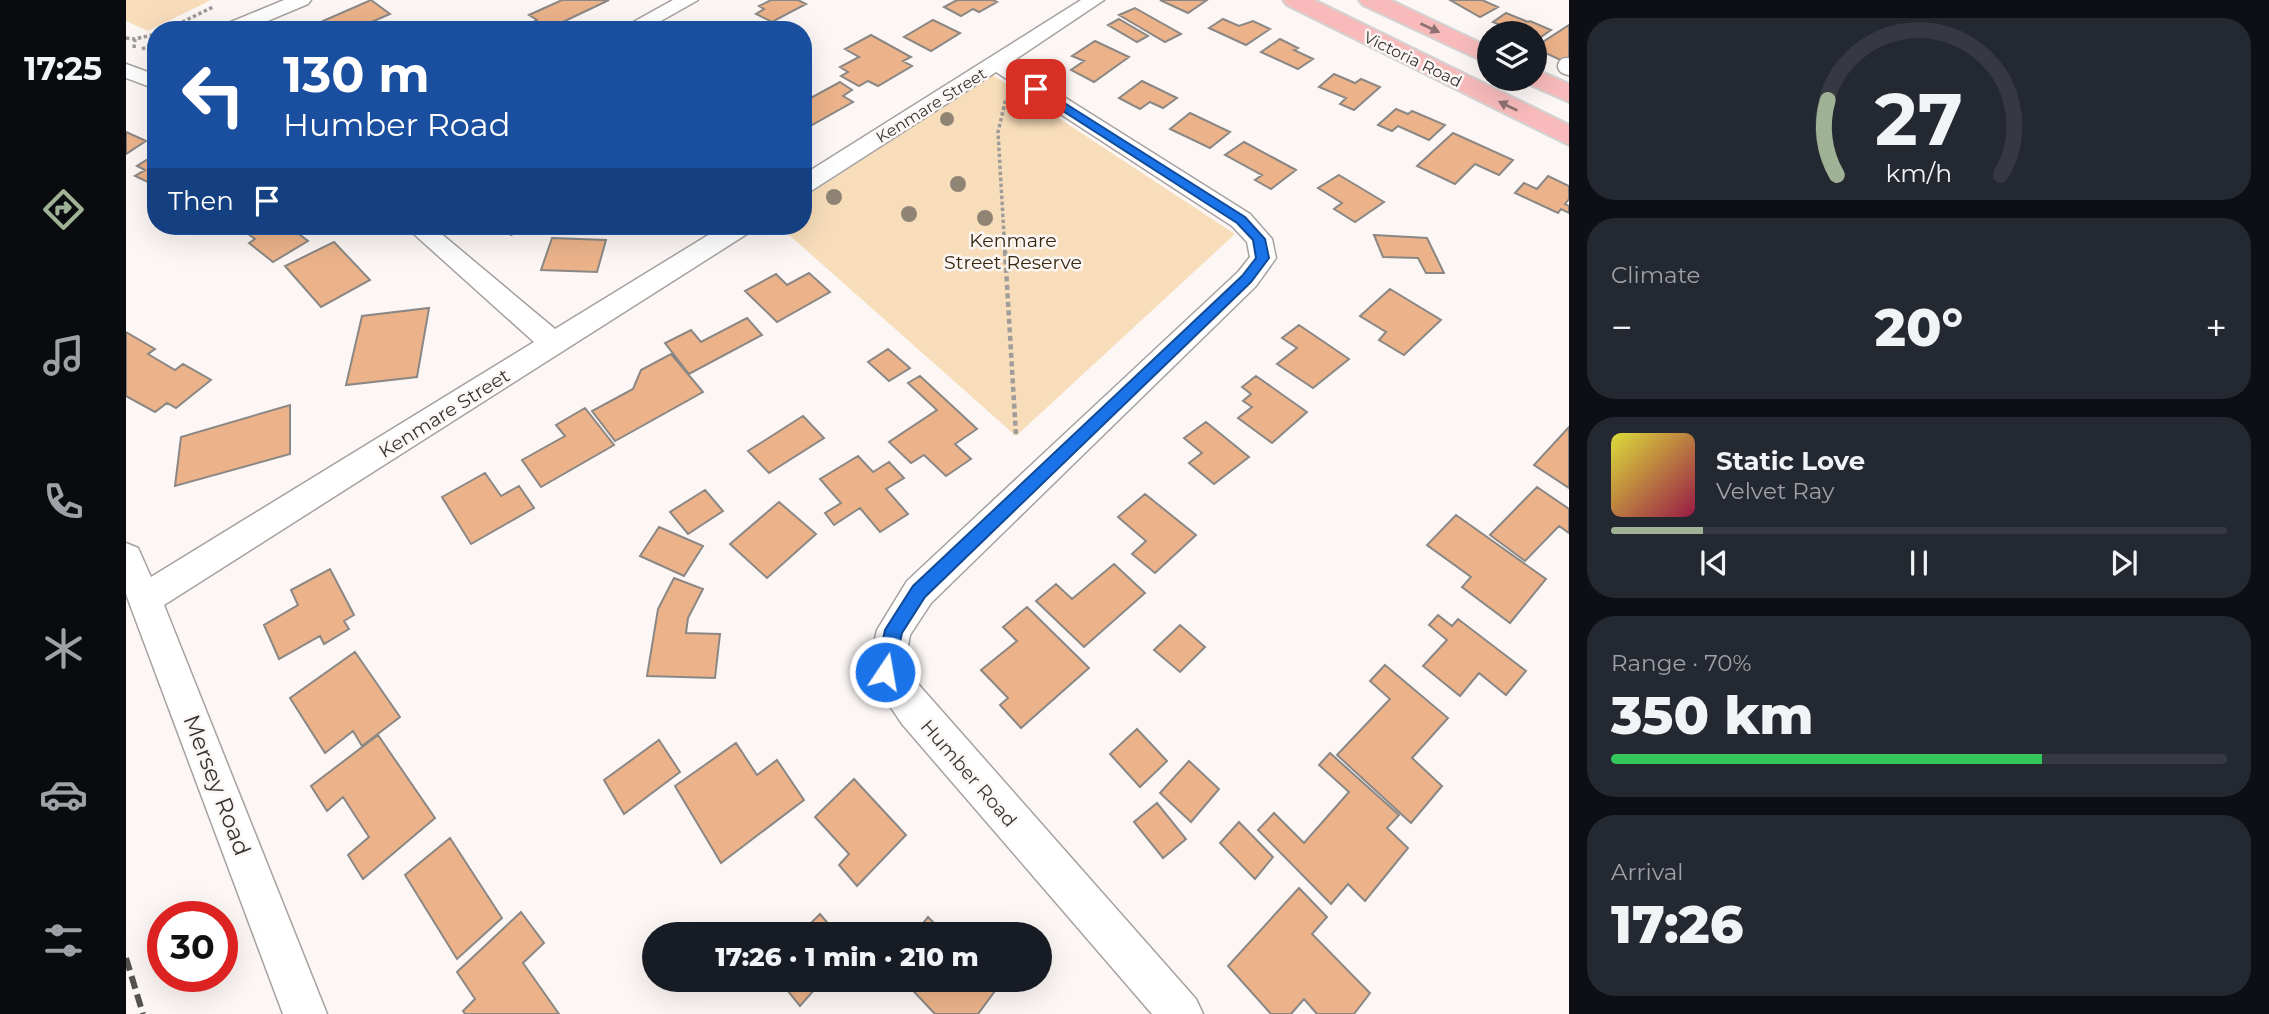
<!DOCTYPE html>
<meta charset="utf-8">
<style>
:root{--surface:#171b24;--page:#242831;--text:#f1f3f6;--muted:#9ea1a6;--line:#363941;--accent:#9fb295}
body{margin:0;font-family:Montserrat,sans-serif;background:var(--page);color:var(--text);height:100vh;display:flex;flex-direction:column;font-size:26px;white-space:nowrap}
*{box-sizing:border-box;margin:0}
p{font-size:23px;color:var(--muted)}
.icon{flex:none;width:38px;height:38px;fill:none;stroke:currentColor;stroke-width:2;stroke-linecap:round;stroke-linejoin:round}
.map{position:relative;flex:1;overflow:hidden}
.panel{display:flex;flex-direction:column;gap:18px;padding:18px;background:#0d0f14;width:700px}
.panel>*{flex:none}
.hud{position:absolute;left:21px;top:21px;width:665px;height:214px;border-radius:28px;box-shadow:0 7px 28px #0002;background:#1a4fa0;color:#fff;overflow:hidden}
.fabs{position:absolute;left:1351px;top:21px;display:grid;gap:14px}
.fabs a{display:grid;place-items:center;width:70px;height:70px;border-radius:50%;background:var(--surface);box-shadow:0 7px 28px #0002;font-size:35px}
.speed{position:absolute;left:21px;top:901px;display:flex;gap:14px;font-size:35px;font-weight:700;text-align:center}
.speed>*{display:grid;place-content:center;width:91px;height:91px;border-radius:50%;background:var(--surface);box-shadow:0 7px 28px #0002;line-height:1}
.speed .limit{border:10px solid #d22;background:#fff;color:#111}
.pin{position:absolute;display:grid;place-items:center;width:60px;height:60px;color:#fff;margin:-30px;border-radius:14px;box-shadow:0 4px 10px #0006}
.me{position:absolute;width:77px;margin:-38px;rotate:12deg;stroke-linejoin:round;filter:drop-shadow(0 0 5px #0008)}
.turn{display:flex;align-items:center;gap:24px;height:147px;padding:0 21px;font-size:32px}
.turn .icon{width:91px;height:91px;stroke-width:2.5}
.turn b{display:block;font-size:49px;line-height:60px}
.then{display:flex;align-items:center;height:66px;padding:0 21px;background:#0003;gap:14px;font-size:26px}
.big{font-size:52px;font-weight:800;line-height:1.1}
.panel .card{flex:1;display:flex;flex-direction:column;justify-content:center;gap:10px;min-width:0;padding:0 24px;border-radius:28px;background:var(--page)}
.panel .dial{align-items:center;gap:0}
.dial svg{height:182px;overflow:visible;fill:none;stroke:var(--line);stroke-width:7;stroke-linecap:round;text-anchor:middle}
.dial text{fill:var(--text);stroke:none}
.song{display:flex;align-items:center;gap:21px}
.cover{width:84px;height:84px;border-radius:10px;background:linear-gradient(135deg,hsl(60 70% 55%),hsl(340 70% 35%))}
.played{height:7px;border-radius:4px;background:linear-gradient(90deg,var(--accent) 15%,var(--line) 15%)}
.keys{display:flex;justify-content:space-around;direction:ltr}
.heat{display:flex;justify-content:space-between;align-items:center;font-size:38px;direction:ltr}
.charge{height:10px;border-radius:5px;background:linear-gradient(90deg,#34c759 70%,var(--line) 0)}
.trip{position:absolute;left:516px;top:922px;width:410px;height:70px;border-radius:35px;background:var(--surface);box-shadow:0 7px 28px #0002;font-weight:800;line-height:70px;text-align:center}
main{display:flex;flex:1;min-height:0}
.menu{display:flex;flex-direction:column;width:126px;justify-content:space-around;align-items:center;background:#090b0e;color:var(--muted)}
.menu .icon{width:49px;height:49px}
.menu .selected{color:var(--accent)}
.menu b{font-size:32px;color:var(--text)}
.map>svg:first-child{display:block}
.green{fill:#f7ddba}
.building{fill:#ecb38a;stroke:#8b8784;stroke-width:2}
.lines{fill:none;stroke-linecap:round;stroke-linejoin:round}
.service-casing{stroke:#a6a1a0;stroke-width:19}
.minor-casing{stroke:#a6a1a0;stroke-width:3}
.trunk-casing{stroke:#d3d3d2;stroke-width:4}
.path-far1{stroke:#9f9c9a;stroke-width:3.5;stroke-dasharray:3.5 2.5;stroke-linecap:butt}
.path{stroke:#9f9c9a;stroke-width:4.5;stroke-dasharray:5 3.5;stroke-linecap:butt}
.service{stroke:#fff;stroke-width:16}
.minor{fill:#fff;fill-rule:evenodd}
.trunk{fill:#f8babb;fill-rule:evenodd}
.rail{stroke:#555352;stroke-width:6;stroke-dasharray:13 6;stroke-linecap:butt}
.tree{fill:#908575}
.oneway{fill:#8e7171}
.route{fill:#1a73e8;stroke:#114b97;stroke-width:2}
.labels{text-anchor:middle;stroke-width:5;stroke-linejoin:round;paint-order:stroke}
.far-street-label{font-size:16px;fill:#373534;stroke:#fcf7f5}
.park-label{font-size:19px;fill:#37270d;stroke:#fcf7f5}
.street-label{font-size:19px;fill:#373534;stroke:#fcf7f5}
.near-street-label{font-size:23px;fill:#373534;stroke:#fcf7f5}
</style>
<main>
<nav class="menu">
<b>17:25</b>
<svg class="icon selected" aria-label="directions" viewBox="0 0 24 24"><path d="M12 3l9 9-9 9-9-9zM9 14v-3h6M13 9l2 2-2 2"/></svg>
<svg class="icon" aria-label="music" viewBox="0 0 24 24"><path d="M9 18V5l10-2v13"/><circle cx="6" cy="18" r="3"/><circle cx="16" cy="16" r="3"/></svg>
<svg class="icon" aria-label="phone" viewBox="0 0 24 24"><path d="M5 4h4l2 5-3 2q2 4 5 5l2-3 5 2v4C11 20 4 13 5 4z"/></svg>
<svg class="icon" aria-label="climate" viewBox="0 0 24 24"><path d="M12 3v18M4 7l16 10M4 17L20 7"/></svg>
<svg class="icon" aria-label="car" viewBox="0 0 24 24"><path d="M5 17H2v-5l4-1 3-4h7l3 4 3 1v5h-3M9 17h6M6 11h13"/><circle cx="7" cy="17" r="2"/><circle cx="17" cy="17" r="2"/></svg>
<svg class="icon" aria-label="filters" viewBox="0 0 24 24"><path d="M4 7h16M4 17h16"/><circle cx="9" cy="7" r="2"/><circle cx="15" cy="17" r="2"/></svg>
</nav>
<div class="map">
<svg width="1443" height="1014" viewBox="0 0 1443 1014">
<rect width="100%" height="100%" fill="#fcf7f5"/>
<!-- green -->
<path class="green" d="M0,0H85L22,31L0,21Z
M867,75L1109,234L890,436L653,226H677V198Z"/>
<!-- building -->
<path class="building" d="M245,0L264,14L227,30H197L190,24Z
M436,0H483L420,30H412L403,24L411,20L403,15Z
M645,0H672L680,4L646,22L630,14L638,9L633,6Z
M831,0H867L871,2L853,12L847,9L835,16L818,7Z
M1034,0H1081L1062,13Z
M1324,0H1356L1372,7L1354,17Z
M1009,8L1055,34L1039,42L993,15Z
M1380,13L1402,22L1404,21L1425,30L1409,41V33H1392L1367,22Z
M993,19L1022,36L1011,42L982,25Z
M1097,19L1113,26L1127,21L1144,29L1120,45L1083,28Z
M807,20L834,33L805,51L778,37Z
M1443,25V64L1409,48V47Z
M745,35L785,57L777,61L786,66L752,86L742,81L733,86L715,76L722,72L714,67L733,57L719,49Z
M1154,39L1172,48L1168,50L1187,59L1172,69L1135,52Z
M969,41L1003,57L968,82L945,70L958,61L946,56Z
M1208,74L1229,83L1235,79L1254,87L1228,110L1214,104L1220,98L1193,87Z
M1016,81L1051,98L1037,108L1024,102L1014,109L993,98Z
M714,82L726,90L717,96L727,102L677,130V102Z
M1270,109L1282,114L1286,111L1319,125L1303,140L1272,126L1266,131L1252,125Z
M1064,113L1104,132L1084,148L1044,129Z
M0,132L20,141L0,154Z
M1327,133L1387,160L1373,175L1349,164L1329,184L1291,166Z
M1118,142L1170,170L1145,189L1129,180L1136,175L1099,155Z
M30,154V186L9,176L19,170L11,166Z
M1213,175L1258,202L1229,222L1208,209L1216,203L1192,188Z
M1422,176L1443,186V199L1439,204L1443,206V213L1435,209L1432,213L1389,193L1398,183L1411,189Z
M111,226H176L169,231L182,241L147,262L123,243L129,239Z
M375,226H401L385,235Z
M1248,235L1301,238L1318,273H1300L1292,258L1257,257Z
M426,238L480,240L471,272L415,270Z
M208,242L244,280L195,307L159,266Z
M683,273L704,292L651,322L619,291L650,274L661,285Z
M1264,289L1315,320L1278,355L1253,340L1260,332L1234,316Z
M303,308L291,377L220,385L236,316Z
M621,318L636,335L563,374L539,343L565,330L575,342Z
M1173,325L1223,359L1187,388L1151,364L1171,348L1156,338Z
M0,332L29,349L22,354L49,370L57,364L85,380L50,408L41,403L29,412L0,396Z
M762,349L784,368L763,381L742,362Z
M545,354L577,392L489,441L466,411L507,389L515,370Z
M794,376L851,429L829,444L845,459L820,476L798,455L785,463L763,442L811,410L782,383Z
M1130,376L1181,412L1146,443L1112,418L1126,407L1117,401L1125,394L1116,387Z
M164,405V454L49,486L55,437Z
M459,408L488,445L415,487L396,460L439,436L430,425Z
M677,416L698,438L643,473L622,451Z
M1080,422L1123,457L1088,484L1063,463L1076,453L1058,438Z
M1443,427V488L1408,465Z
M732,456L747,472L763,462L778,478L760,489L782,514L754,532L734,508L708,525L699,513L715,503L694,479Z
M359,473L375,496L393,486L408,508L345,544L316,497Z
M1411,487L1443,509V533L1433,526L1399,561L1364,535Z
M579,490L597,511L562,534L544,512Z
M1019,494L1070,535L1029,573L1006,554L1020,541L992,517Z
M653,502L690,534L641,578L604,544Z
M1330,515L1420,579L1384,623L1336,587L1345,577L1301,545Z
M533,527L577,546L558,576L514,556Z
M988,564L1019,593L958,647L910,601L930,584L946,599Z
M204,569L228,615L218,621L223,629L198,644L194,636L153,659L138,625L172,605L165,590Z
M548,578L577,589L562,618L560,633L594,634L589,678L521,676L532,609Z
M901,607L963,668L895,728L874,705L882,698L855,670L891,641L877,627Z
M1312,615L1326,626L1332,619L1400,671L1380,695L1353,673L1334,696L1297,666L1321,640L1303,625Z
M1054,625L1079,647L1054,672L1028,650Z
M229,652L274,717L236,746L227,731L199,753L164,698Z
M1259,665L1322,718L1286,758L1316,786L1285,823L1211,755L1264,699L1244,681Z
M1011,729L1041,761L1014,787L984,754Z
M252,735L309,818L237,879L222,855L243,837L217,797L201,811L185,786Z
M533,740L554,772L498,814L478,780Z
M610,743L631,775L651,760L678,800L595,863L549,786Z
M1204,753L1273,815L1261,828L1282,848L1239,901L1222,884L1205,904L1132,830L1148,813L1178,843L1223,792L1193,765Z
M1063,761L1093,789L1065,822L1034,793Z
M728,779L780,835L731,886L713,865L723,854L689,817Z
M1031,803L1060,839L1037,858L1008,822Z
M1113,822L1147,857L1129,879L1094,843Z
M324,838L376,918L331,959L279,875Z
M1173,888L1201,917L1186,934L1244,993L1228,1014H1191L1178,999L1165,1014H1145L1102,966Z
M395,912L418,943L397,963L433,1014H339L337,1011L349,999L331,972Z
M694,914L711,934H674Z
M802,917L819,934H788Z
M653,980H697L674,1006Z
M777,980H877L852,1014H809Z"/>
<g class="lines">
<!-- service casing -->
<g class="service-casing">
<path id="service" d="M1440,66L1443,67"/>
</g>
<!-- minor casing -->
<g class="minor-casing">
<path id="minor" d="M158,0H185L182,4L120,30H92L95,26Z
M547,0H572L519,30H493Z
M955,0H978L884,63L1124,214L1146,239L1150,258L1130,286L805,603L784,635L778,668L1070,999L1077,1014H1026L776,724L741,672L751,630L781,581L1112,272L1124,257L1121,242L1106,226L870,72L685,191L677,194V175Z
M0,64L30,75V89L0,78Z
M279,226H306L429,329L597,226H627L624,232L38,605L201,1014H157L0,594V543L12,548L25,577L408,342Z"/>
</g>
<!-- trunk casing -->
<g class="trunk-casing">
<path id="trunk" d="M1157,0H1188L1443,125V145L1161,5Z
M1233,0H1264L1363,47V64L1237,5Z
M1409,69L1443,84V102L1400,83L1397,79H1409Z"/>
</g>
<!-- path-far1 -->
<path class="path-far1" d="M40,30L87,7
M64,30L76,25
M0,38L9,39
M8,48L9,39L30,34
M16,49L30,43
M879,253L872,132L880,98"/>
<!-- path -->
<path class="path" d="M879,251L890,436"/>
<!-- service -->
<use href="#service" class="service"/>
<!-- minor -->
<use href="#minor" class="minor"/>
<!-- trunk -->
<use href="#trunk" class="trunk"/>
<!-- rail -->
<path class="rail" d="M0,958L17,1014"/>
</g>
<!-- trees -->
<g class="tree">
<circle cx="821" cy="119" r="7"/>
<circle cx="832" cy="184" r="8"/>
<circle cx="708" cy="197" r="8"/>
<circle cx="783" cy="214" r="8"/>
<circle cx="859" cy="218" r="8"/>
</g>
<!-- one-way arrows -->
<defs><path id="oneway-solid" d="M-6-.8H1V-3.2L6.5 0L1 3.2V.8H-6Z" transform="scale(1.75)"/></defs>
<g class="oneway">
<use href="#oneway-solid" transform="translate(1304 28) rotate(25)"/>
<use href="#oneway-solid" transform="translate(1382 106) rotate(-154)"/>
</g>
<!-- route -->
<path class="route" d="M910,85L1119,217L1139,239L1143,258L1125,282L799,597L776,633L766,678L759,681L753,678L750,672L759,630L787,586L1116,276L1130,258L1127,240L1111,223L906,91L905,89Z"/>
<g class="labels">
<!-- far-street labels -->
<g class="far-street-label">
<text transform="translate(1287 59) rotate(26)" y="6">Victoria Road</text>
<text transform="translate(805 105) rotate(-32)" y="6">Kenmare Street</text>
</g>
<!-- park labels -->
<g class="park-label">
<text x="887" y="247">Kenmare<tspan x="887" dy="22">Street Reserve</tspan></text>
</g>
<!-- street labels -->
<g class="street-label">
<text transform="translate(318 413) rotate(-32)" y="7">Kenmare Street</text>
<text transform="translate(843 773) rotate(49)" y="7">Humber Road</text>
</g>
<!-- near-street labels -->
<g class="near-street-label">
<text transform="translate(91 785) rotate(69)" y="8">Mersey Road</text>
</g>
</g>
</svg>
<div class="fabs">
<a><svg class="icon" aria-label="layers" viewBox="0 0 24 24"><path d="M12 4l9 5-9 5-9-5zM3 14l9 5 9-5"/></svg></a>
</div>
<div class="speed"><div class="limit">30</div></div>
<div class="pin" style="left:910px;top:89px;background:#d93025"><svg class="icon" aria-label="arrive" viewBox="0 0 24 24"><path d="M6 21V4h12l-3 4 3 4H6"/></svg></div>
<svg class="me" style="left:759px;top:672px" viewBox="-20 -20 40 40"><circle r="17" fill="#1a73e8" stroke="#fff" stroke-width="3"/><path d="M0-11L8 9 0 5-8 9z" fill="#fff"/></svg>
<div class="trip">17:26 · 1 min · 210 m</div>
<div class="hud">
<div class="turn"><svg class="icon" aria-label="left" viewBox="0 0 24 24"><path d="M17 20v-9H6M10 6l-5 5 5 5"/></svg><div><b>130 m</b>Humber Road</div></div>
<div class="then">Then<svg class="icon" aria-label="arrive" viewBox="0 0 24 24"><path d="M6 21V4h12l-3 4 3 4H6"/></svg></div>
</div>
</div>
<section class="panel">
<div class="card dial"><svg viewBox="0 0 100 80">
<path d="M14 69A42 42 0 1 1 86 69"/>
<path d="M14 69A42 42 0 0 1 10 36" stroke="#9fb295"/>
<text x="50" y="56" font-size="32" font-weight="700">27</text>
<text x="50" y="72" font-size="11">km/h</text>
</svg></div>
<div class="card"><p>Climate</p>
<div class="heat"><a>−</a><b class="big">20°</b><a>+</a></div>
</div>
<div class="card">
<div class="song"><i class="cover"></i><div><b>Static Love</b><p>Velvet Ray</p></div></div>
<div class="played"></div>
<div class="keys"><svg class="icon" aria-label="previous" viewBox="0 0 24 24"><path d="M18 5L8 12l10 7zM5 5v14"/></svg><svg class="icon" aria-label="pause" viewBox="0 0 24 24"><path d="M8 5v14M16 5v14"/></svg><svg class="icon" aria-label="next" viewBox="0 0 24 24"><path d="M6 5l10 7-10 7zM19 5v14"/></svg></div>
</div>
<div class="card"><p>Range · 70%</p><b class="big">350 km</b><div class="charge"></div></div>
<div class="card"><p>Arrival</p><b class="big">17:26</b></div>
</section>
</main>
